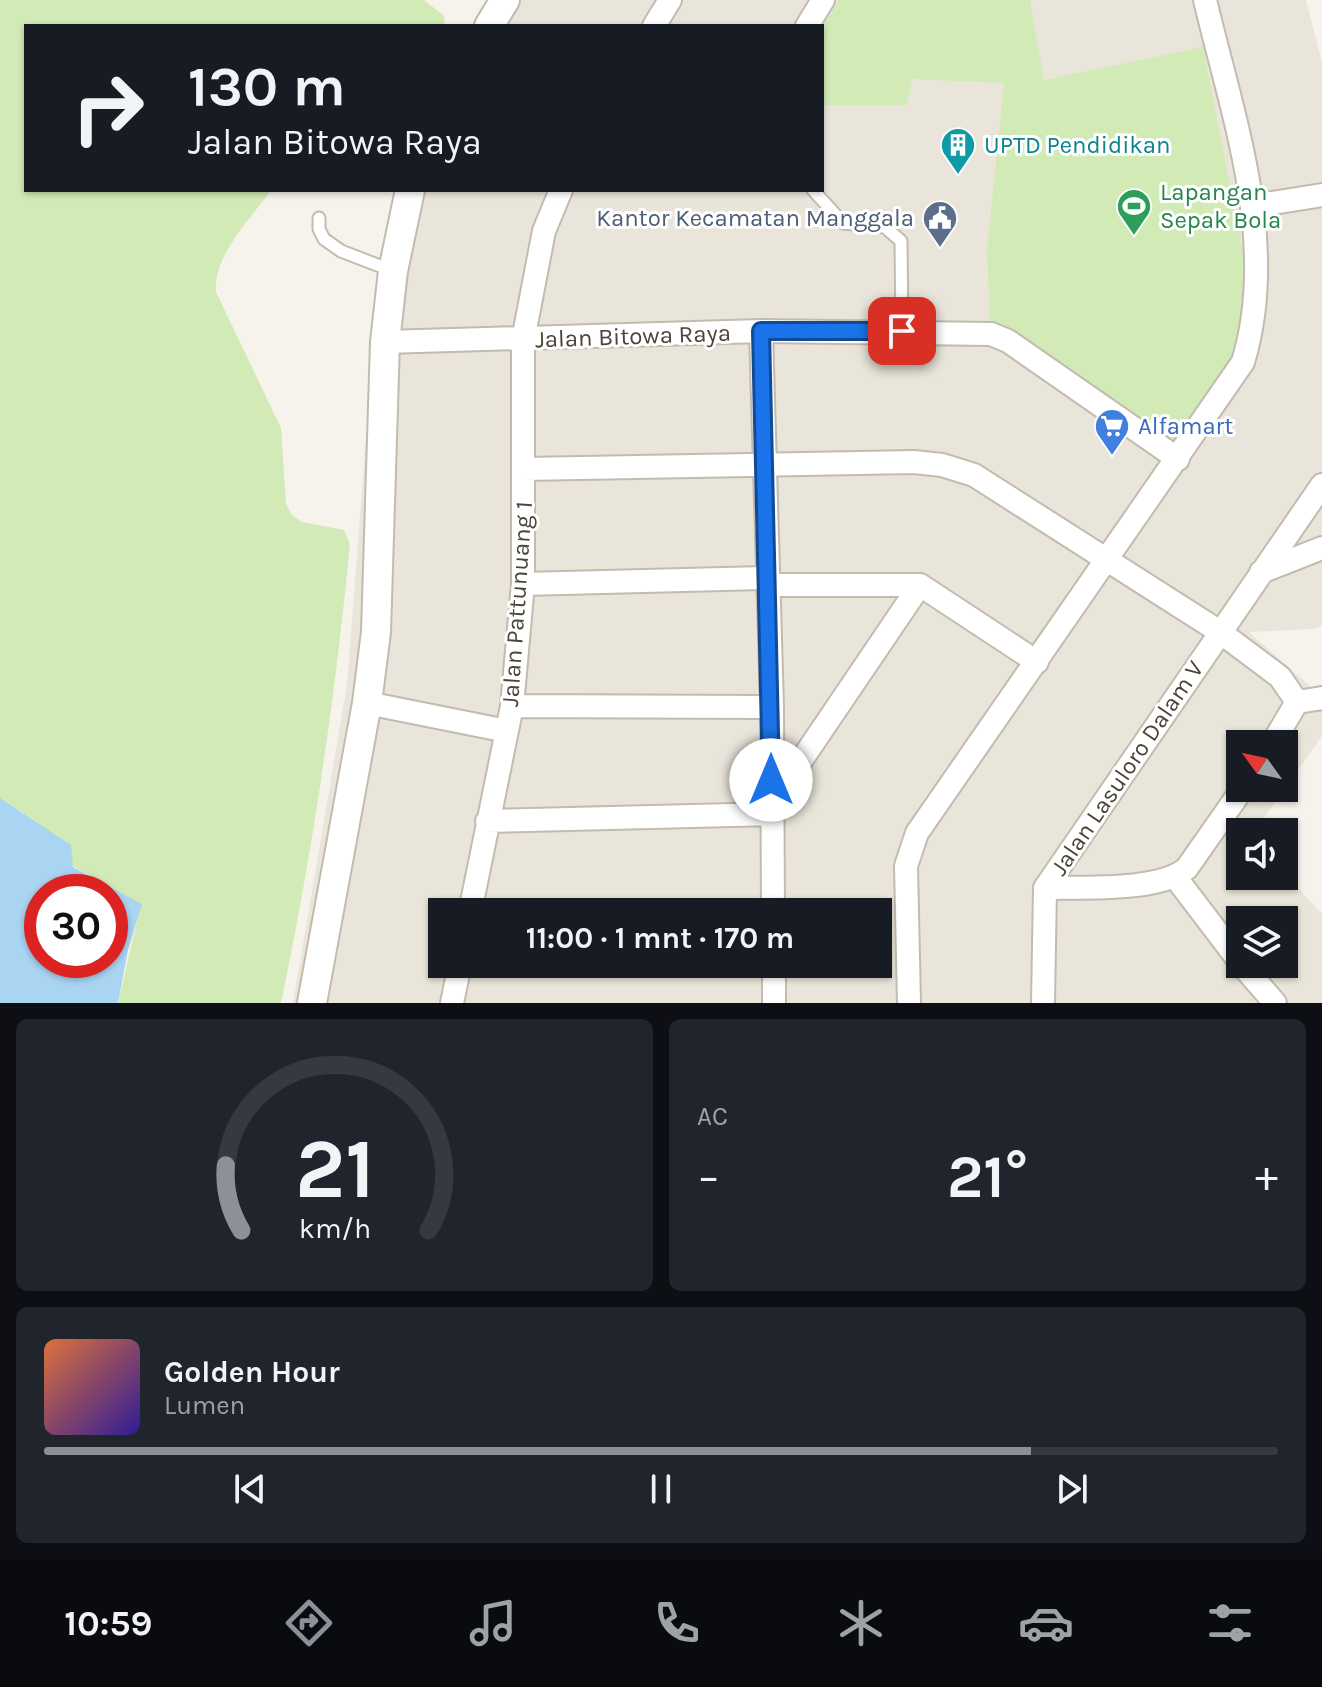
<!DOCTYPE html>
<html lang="id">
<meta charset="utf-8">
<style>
:root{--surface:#171b24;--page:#20242c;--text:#f1f3f6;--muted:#9ea1a6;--line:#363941;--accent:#8c9099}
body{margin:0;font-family:Karla,sans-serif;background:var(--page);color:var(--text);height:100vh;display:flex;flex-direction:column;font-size:30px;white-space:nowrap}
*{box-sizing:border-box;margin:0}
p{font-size:26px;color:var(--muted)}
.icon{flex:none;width:44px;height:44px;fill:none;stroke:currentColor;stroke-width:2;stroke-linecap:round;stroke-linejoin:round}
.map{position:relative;height:1003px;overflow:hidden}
.panel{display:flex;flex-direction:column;gap:16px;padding:16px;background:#0d0f14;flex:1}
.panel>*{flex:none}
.top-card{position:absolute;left:24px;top:24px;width:800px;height:168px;border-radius:0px;box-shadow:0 2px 6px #0004;background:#171b24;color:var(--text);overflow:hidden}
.needle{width:52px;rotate:303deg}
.tools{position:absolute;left:1226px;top:730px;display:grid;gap:16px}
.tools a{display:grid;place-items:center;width:72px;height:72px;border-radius:0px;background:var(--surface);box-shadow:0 2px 6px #0004;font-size:40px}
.speed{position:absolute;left:24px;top:874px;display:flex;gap:16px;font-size:40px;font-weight:700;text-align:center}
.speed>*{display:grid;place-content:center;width:104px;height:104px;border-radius:50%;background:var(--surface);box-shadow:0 2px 6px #0004;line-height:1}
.speed .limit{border:12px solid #d22;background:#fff;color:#111}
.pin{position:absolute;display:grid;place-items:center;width:68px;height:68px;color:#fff;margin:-34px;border-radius:16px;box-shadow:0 4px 12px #0006}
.me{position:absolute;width:88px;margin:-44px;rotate:0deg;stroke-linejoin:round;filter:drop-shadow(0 0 6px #0008)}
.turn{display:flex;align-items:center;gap:28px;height:168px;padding:0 32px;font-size:36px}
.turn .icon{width:104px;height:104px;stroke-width:2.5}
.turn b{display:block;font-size:56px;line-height:68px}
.big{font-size:60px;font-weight:700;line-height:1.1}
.panel .widget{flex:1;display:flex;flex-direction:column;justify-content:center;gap:12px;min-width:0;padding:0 28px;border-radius:12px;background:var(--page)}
.panel .dial{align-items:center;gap:0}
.dial svg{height:208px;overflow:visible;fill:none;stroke:var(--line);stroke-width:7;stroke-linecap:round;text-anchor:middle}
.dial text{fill:var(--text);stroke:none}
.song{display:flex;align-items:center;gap:24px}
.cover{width:96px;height:96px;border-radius:12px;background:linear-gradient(135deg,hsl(20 70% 55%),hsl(250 70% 35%))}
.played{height:8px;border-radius:4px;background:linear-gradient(90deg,var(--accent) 80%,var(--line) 80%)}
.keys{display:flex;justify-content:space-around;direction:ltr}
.heat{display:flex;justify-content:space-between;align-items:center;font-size:44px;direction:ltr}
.panel .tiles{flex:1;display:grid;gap:16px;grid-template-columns:1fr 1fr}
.widget:last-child{grid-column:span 2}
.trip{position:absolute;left:428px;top:898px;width:464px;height:80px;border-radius:0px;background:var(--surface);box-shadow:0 2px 6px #0004;font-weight:700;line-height:80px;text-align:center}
.dock{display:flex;height:128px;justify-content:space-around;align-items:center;background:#090b0e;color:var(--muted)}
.dock .icon{width:56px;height:56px}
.dock .active{color:var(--accent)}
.dock b{font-size:36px;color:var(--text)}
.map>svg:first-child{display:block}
.residential{fill:#eae5da;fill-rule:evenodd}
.green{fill:#d2eab5}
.water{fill:#a9d4f2;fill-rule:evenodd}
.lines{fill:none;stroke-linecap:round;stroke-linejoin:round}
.service-casing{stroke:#c2bbae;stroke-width:15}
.minor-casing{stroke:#c2bbae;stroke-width:26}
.tertiary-casing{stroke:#c2bbae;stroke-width:32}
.service{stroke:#fff;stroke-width:11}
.minor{stroke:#fff;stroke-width:22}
.tertiary{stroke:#fff;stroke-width:28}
.route-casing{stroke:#114b97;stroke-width:20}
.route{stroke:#1a73e8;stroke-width:14}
.labels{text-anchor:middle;stroke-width:6;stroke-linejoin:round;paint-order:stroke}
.culture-label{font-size:24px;fill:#0d838f;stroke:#fff;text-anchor:start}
.leisure-label{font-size:24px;fill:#27864d;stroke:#fff;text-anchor:start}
.service-label{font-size:24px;fill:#4e5e75;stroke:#fff;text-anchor:end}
.street-label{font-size:24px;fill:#4b4439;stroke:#fff}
.shop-label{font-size:24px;fill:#366cbe;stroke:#fff;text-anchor:start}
</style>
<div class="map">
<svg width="1322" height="1003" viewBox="0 0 1322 1003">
<rect width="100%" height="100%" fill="#f6f3ec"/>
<!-- residential -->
<path class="residential" d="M488,0H1306L1322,63V625L1314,629L1249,632L1322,697V736L1254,832H1240V876H1284V872L1322,914V1003H293L347,685L379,267L405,190H822V26H472ZM1240,744H1284V788H1240ZM442,912H878V964H442ZM1240,920H1284V964H1240Z"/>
<!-- green -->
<path class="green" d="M0,0H424L444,16L445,26H26V190H271C251,219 213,255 216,292L281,428L286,504L292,515L302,522L344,530L350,544C335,699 313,850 281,1003H118L141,904L73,866L37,822L0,798Z
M839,0H1030L1044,80L1203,47L1245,262L1238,349L1175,445L1006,329L990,323L987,250L1004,83L912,79L907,105H822V28Z"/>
<!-- water -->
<path class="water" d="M0,798L71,845L73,867L142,904L128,950L118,1003H0ZM42,892H110V960H42Z"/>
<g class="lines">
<!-- service casing -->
<g class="service-casing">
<path id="service" d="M813,190L843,223L885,227L901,241L902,331
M319,218V229L324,239L341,251L393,271"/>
</g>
<!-- minor casing -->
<g class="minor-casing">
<path id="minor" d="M654,26L670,0
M807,26L823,0
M1253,206L1322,195
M761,331L772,707L773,912
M385,342L761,331L991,334L1008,341L1178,459
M524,469L914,462L942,465L974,475L1220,632L1280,677L1297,702L1272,744
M1261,572L1322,548
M523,584L767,578
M768,585H920
M1297,702L1322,698
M367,703L507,731
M512,706L772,707
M771,805L920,585L1037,662
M487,821L771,814
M1176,878L1240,962
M1045,888C1082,887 1160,892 1187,868L1243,788
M470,912L512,706L523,584V340L544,231L561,190
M1241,964L1275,1003
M452,1003L460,964
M774,1003V964
M909,1003L906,866L917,833L1243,362C1279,243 1233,118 1205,0
M1043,1003L1045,888L1322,485"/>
</g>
<!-- tertiary casing -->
<g class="tertiary-casing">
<path id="tertiary" d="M489,26L505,0
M312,1003L367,703L376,632L385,342L393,271L410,190"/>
</g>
<!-- service -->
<use href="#service" class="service"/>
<!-- minor -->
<use href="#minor" class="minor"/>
<!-- tertiary -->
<use href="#tertiary" class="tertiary"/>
</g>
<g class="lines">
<!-- route casing -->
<g class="route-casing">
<path id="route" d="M771,780L761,331H902"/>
</g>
<!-- route -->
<use href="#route" class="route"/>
</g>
<!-- icons -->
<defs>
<g id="building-pin" transform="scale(1.8)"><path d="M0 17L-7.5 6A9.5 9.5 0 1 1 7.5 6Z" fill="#0f9aa8" stroke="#fff"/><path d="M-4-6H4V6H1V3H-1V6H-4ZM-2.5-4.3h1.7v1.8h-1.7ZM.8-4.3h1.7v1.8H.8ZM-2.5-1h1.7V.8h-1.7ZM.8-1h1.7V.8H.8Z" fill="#fff"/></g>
<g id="stadium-pin" transform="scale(1.8)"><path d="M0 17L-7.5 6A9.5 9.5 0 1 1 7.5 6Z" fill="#2e9e5b" stroke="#fff"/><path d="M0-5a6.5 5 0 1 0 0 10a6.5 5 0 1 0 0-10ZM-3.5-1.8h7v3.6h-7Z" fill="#fff"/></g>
<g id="civic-pin" transform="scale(1.8)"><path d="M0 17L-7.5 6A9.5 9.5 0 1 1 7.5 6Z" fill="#5c6f8a" stroke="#fff"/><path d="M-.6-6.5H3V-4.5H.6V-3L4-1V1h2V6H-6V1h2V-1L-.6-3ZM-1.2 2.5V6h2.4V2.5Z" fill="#fff"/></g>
<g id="supermarket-pin" transform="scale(1.8)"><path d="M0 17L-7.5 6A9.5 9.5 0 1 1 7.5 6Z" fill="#3f7fe0" stroke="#fff"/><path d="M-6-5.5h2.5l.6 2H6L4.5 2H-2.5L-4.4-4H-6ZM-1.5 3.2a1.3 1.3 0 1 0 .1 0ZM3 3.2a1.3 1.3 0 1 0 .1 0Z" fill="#fff"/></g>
</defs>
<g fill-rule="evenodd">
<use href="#building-pin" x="958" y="145"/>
<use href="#stadium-pin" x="1134" y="206"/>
<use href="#civic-pin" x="940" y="218"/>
<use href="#supermarket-pin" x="1112" y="426"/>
</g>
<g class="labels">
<!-- culture labels -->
<g class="culture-label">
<text x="984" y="153">UPTD Pendidikan</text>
</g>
<!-- leisure labels -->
<g class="leisure-label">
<text x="1160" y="200">Lapangan<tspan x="1160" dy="28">Sepak Bola</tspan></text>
</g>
<!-- service labels -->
<g class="service-label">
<text x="914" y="226">Kantor Kecamatan Manggala</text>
</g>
<!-- street labels -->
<g class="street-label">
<text transform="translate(633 336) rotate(-2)" y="8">Jalan Bitowa Raya</text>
<text transform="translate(517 604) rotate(-86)" y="8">Jalan Pattunuang 1</text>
<text transform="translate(1127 768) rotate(-56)" y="8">Jalan Lasuloro Dalam V</text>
</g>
<!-- shop labels -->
<g class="shop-label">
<text x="1138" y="434">Alfamart</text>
</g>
</g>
</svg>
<div class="tools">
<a><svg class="needle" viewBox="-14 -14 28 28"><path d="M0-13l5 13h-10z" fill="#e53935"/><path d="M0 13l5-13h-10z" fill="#9ea1a6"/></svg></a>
<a><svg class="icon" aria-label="sound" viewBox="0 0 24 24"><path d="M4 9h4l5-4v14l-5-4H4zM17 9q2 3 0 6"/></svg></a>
<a><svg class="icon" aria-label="layers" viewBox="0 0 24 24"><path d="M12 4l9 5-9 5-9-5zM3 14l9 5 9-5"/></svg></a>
</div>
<div class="speed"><div class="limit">30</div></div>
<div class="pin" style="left:902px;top:331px;background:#d93025"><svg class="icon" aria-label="arrive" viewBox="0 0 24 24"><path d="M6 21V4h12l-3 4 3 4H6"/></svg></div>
<svg class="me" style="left:771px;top:780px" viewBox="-20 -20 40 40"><circle r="19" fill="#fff"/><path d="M0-13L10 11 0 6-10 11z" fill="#1a73e8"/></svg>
<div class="trip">11:00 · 1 mnt · 170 m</div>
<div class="top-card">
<div class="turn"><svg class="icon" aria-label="right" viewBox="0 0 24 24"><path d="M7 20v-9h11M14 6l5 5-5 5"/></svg><div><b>130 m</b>Jalan Bitowa Raya</div></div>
</div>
</div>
<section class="panel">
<div class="tiles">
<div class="widget dial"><svg viewBox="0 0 100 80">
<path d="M14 69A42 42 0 1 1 86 69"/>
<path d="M14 69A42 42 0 0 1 8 44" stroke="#8c9099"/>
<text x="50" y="56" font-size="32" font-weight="700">21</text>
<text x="50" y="72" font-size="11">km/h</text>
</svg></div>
<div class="widget"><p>AC</p>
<div class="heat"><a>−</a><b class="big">21°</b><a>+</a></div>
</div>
<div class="widget">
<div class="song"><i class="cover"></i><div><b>Golden Hour</b><p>Lumen</p></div></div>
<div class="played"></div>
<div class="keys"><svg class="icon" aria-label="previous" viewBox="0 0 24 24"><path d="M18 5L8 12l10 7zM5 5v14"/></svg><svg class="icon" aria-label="pause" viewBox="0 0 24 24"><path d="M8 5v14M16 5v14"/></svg><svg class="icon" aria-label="next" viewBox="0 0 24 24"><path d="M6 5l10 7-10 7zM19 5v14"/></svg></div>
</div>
</div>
</section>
<nav class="dock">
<b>10:59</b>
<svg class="icon active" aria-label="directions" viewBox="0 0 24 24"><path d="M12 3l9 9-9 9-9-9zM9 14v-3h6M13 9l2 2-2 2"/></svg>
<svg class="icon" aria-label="music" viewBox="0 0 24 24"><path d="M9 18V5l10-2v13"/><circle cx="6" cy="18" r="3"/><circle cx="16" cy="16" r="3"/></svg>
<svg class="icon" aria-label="phone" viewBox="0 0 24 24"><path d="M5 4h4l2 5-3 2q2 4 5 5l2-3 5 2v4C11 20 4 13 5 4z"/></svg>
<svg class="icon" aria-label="climate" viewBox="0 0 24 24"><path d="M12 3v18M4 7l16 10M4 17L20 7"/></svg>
<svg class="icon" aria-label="car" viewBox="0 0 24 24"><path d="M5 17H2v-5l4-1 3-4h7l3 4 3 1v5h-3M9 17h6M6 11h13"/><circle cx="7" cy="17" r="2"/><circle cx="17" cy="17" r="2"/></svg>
<svg class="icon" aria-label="filters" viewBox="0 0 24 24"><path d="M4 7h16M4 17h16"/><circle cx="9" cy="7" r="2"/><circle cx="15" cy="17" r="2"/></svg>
</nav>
